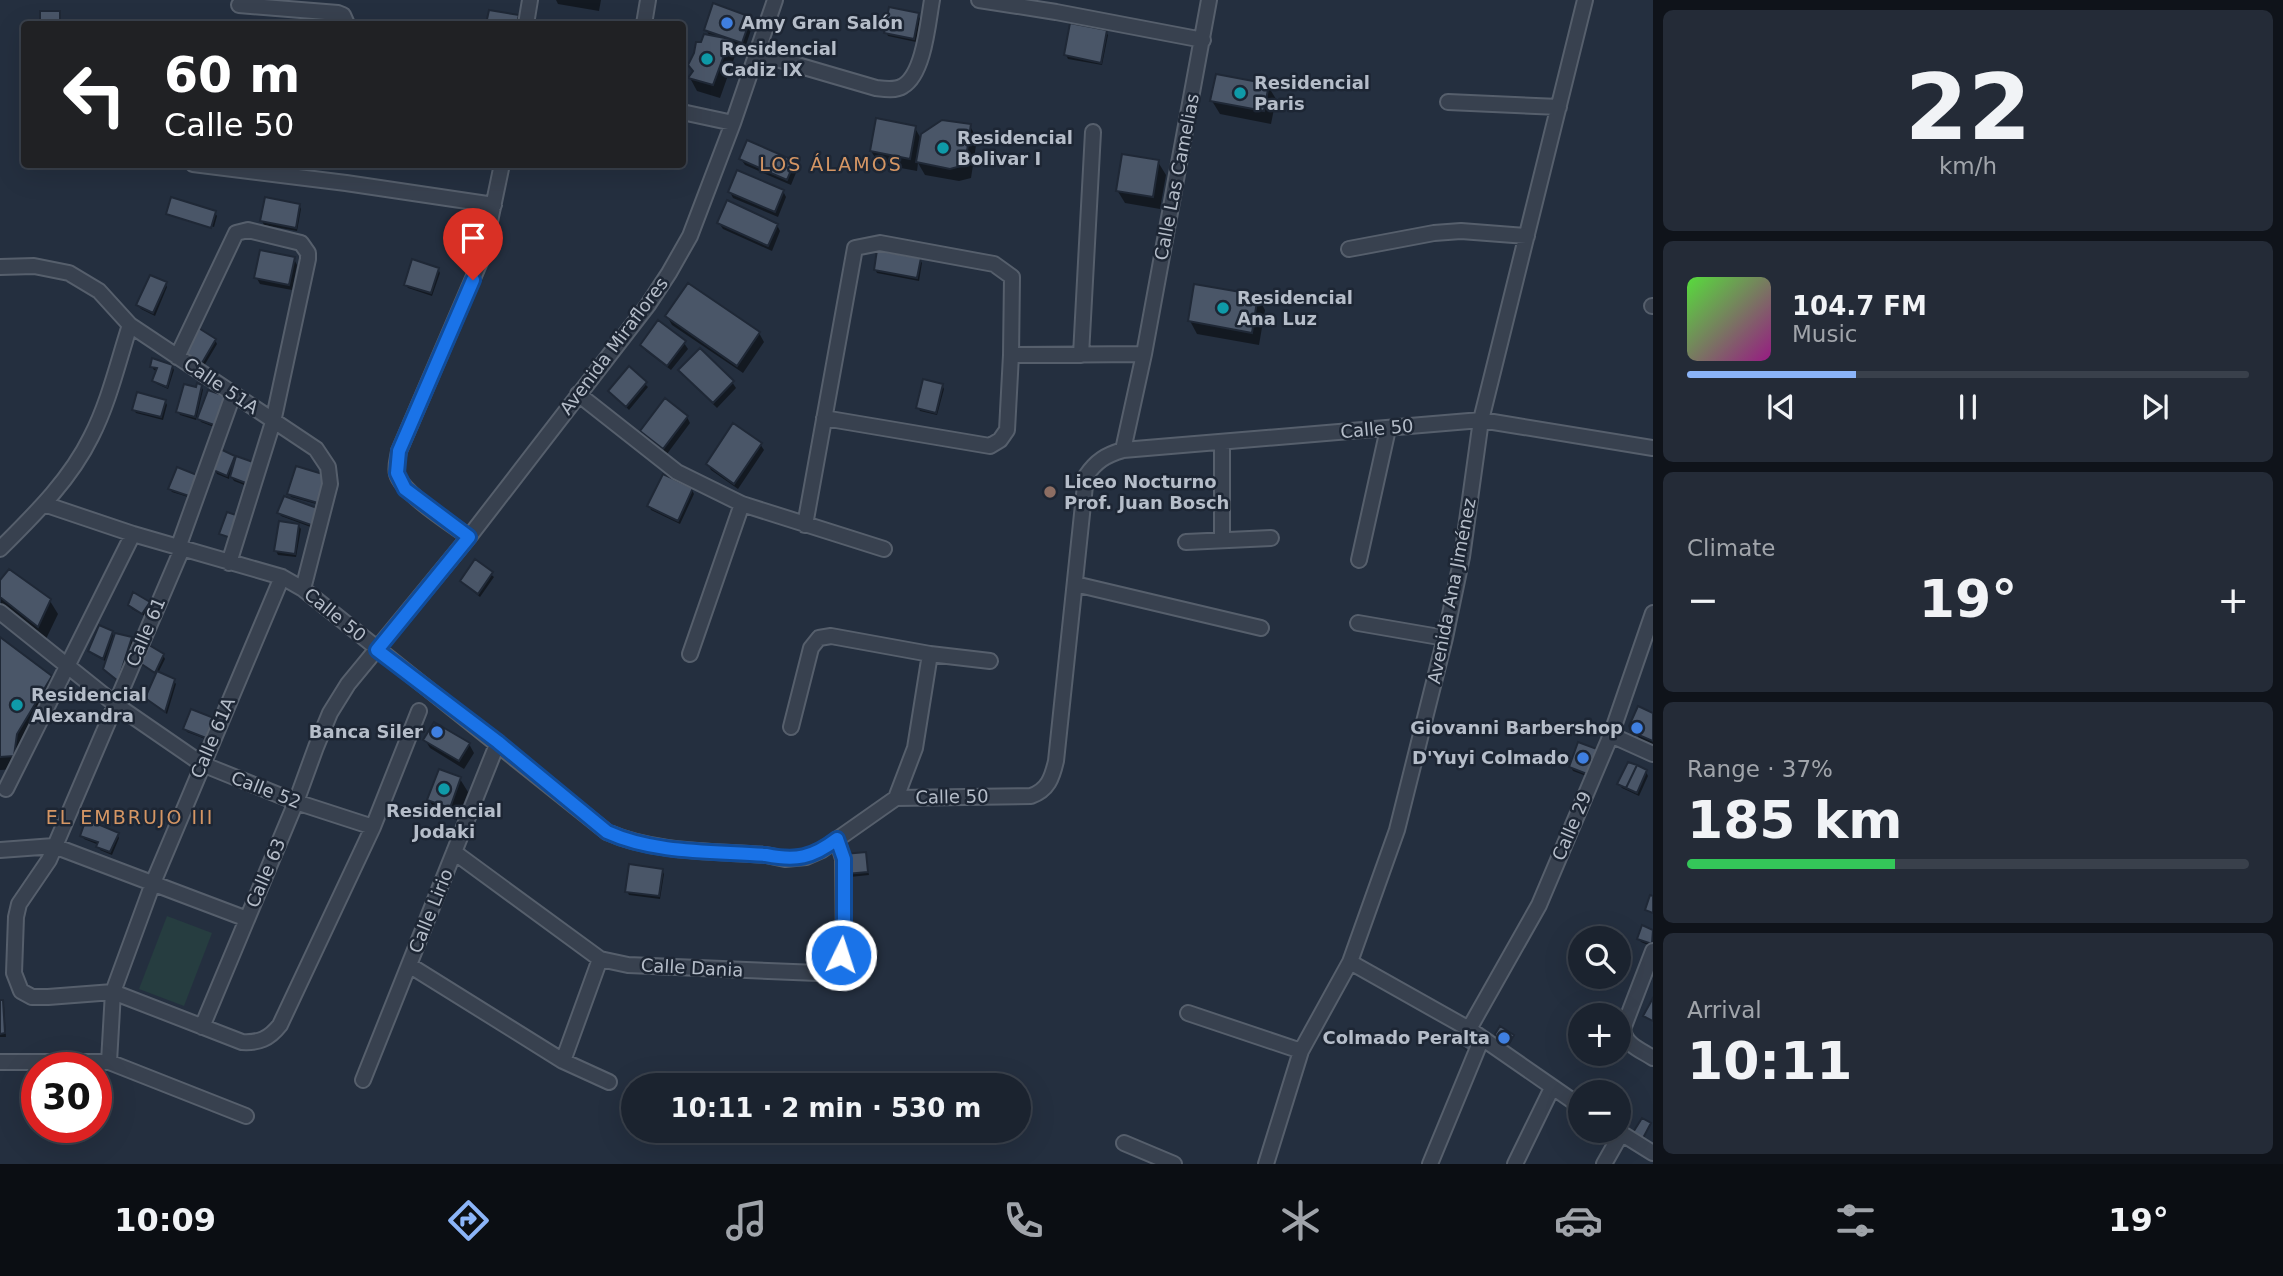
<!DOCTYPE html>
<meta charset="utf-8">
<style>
:root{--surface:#1b232f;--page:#242b37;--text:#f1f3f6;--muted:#a0a4aa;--line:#39404b;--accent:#8bb4f8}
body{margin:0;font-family:"DejaVu Sans",sans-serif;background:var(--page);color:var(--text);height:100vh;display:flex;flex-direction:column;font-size:26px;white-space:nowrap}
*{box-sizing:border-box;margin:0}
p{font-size:23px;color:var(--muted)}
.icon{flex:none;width:38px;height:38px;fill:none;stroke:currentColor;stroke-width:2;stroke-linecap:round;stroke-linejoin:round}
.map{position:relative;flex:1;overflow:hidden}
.sheet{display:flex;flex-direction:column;gap:10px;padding:10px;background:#0f131a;width:630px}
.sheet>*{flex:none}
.hud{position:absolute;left:21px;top:21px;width:665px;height:147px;border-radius:7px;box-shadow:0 7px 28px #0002,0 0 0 2px var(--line);background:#202124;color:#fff;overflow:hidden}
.fabs{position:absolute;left:1568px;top:926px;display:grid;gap:14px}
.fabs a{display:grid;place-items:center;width:63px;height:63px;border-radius:50%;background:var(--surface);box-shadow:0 7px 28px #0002,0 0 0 2px var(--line);font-size:35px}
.speed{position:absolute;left:21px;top:1052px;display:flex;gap:14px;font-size:35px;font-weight:700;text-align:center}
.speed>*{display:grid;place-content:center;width:91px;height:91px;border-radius:50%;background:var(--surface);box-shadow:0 7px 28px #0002,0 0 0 2px var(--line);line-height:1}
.speed .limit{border:10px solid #d22;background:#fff;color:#111}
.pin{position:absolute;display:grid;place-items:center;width:60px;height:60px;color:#fff;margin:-72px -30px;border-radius:50% 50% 50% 0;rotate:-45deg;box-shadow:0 0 7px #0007}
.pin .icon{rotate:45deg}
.me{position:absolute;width:77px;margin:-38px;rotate:4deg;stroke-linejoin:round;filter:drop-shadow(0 0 5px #0008)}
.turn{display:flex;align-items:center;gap:24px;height:147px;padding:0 28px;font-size:32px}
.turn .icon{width:91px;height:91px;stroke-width:2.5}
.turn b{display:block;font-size:49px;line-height:60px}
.big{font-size:52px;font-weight:800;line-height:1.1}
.sheet .card{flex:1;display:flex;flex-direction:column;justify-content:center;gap:10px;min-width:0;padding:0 24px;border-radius:10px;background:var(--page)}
.sheet .dial{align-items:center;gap:0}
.dial b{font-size:91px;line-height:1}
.song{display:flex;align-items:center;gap:21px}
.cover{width:84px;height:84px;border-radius:10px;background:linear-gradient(135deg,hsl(110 70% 55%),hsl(310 70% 35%))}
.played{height:7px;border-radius:4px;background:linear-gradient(90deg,var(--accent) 30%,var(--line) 30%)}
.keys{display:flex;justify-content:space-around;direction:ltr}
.heat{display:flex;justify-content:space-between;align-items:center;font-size:38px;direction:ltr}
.charge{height:10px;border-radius:5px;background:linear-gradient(90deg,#34c759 37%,var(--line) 0)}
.trip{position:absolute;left:621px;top:1073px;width:410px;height:70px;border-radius:35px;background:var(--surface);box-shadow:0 7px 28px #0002,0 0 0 2px var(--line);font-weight:800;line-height:70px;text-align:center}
.dock{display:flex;height:112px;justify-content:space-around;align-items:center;background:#0b0e13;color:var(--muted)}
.dock .icon{width:49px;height:49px}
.dock .selected{color:var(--accent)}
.dock b{font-size:32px;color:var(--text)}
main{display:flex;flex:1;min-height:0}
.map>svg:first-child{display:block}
.green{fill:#263d40}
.shadow{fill:#0007}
.building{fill:#4a5668;stroke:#1f2836;stroke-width:2}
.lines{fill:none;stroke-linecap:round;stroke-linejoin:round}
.minor-casing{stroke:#565f6c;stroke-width:18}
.minor{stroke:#38414f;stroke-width:14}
.route-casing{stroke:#114b97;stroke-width:18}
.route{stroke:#1a73e8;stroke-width:12}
.shop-dot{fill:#3f7fe0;stroke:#1d2634;stroke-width:2.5}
.culture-dot{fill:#0f9aa8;stroke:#1d2634;stroke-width:2.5}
.education-dot{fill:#8d6e63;stroke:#1d2634;stroke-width:2.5}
.labels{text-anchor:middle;stroke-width:5;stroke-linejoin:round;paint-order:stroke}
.poi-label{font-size:18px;font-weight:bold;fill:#b5bdc9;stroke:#1d2634;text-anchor:start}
.street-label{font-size:18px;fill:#b5bdc9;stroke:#1d2634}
.neighbourhood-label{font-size:19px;letter-spacing:2px;fill:#d59664;stroke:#1d2634}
</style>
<main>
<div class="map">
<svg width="1653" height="1164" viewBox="0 0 1653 1164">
<rect width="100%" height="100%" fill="#242f3f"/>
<!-- green -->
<path class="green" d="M167,916L212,933L184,1006L139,989Z"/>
<!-- shadow -->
<path class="shadow" d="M556,0H601L599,11L558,4Z
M490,12L518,16L522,24H488Z
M918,15L920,19L916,42L888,36L886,32Z
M750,18L753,24L745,48L730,43L736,53L720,98L697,91L690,78L694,72L702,44L710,37L706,29Z
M1106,32L1108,35L1102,65L1068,59L1066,55Z
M1268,86L1276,99L1271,124L1220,114L1212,101Z
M942,122L970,126L977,139L971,178L959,181L925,175L918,163L917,171L879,164L871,151L915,128L920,137Z
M741,159L794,162L798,168L791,185L745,165Z
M1158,162L1166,175L1160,209L1125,203L1117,190Z
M572,164H592L591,168Z
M783,191L786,197L778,217L733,198L730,192Z
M299,205L301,209L297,231L264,225L262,221Z
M168,213H215L217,216L214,227Z
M719,223L777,225L780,231L772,251L723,229Z
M294,259L297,265L292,290L260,284L256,277Z
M920,260L922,263L919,281L877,273L875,269Z
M438,269L440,273L432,296L408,288L406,285Z
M165,283L167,287L155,316L141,309L138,305Z
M1257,296L1265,310L1259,345L1197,334L1190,321Z
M667,316L759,333L764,342L743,373L672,325Z
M215,340L217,344L201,371L184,360Z
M684,343L688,349L671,370L646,351L642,345Z
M172,366L174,370L168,389L157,384L154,380L158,371L154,370L152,367Z
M629,369L648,387L629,410L610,391Z
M681,370L732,382L736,388L717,408L684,376Z
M942,385L944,389L937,415L920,411L918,407Z
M201,386L203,390L196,420L180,415L178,411Z
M209,392L219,429L201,422L199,418Z
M165,401L167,405L163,420L136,413L134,410Z
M687,417L690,423L667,454L646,438L642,431Z
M760,444L764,450L738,489L711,470L708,464Z
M234,457L236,462L252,488L234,481L230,475L229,479L217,474L215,470Z
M297,468L320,505L291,497L289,493Z
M196,476L191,498L172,492L170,489Z
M692,490L694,494L680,524L651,510L649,506Z
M285,498L316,529L281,516L279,513Z
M298,525L301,529L296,557L278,555L276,551Z
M476,562L494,577L480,597L462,582Z
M0,583L50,601L58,614L46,639L1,604Z
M149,603L151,606L145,616L132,609L130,605Z
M112,633L115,638H131L133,642L120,683L107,672L104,668L107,662L92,654L90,651Z
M0,639L50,677L58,691L21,769L0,770Z
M163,655L165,659L158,673L173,680L176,684L167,714L147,698L157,675L142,663Z
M1639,708L1653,715V750L1644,746L1631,726Z
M212,720L215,723L208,740L187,732L185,728Z
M425,740L469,744L474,753L464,769L430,748Z
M1596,750L1598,754L1589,777L1573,771L1571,767Z
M1629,764L1646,772L1648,776L1639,796L1622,788L1619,784Z
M460,779L468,792L457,820L437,813L429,800Z
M117,834L119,838L112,855L100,850L99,845L84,839L82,835Z
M865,854L869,875L850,877L848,873Z
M662,870L664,874L660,899L629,895L627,891Z
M1643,928L1653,931V947L1641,942L1639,939Z
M0,1002L4,1006L6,1037H0Z"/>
<!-- building -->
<path class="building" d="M713,3L751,17L742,43L704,30Z
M889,7L919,13L914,39L884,33Z
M489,10L519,15L517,24H486Z
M40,11H60V24H40Z
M322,20L346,22V24H322Z
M1070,23L1107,30L1101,63L1064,55Z
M704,34L730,39L713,85L688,78L693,71L688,65L694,53L696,42H701Z
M1216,74L1269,84L1264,111L1210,101Z
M876,118L916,126L910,159L870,151Z
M942,120L971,124L965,165L950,169L916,162L921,134Z
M747,140L795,161L787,180L739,159Z
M1122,154L1159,160L1153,197L1116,191Z
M737,170L784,190L775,212L728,192Z
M171,197L216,211L211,228L166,214Z
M265,197L300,204L296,228L260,221Z
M727,200L778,224L768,246L717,223Z
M260,250L295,257L289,285L254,278Z
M877,250L921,258L917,278L874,270Z
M412,259L439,268L431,293L404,285Z
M150,275L167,282L153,313L136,305Z
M688,283L760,332L737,366L665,316Z
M1194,284L1258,295L1252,333L1188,321Z
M658,320L686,341L667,366L640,345Z
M197,327L216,339L199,368L180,357Z
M700,348L734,381L713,403L678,370Z
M152,358L173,365L167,387L152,381L157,368L150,367Z
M629,366L647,382L626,407L608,391Z
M923,379L943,384L936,413L916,408Z
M197,383L202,385L195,417L176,412L184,384L196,387Z
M208,390L228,397L217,426L197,419Z
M137,392L166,400L161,417L132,410Z
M665,398L688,416L663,449L640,431Z
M733,423L762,443L734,484L706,464Z
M216,447L235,456L227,476L213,470Z
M236,456L253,462L251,485L230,477Z
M296,466L326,475L318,503L287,494Z
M177,467L197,475L189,496L168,489Z
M663,474L693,488L678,521L647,506Z
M284,496L320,509L314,526L277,513Z
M227,512L239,516L231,538L219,534Z
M279,521L299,524L295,554L274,551Z
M475,559L493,572L478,594L460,581Z
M9,569L51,599L38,627L0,597V580Z
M133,592L150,602L142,614L128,605Z
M99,625L113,631L103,659L88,651Z
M115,633L132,637L118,681L103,669Z
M0,637L52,676L17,734L14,756L0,757Z
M149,645L164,654L155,673L140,663Z
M157,671L175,679L165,712L145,698Z
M1638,706L1653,713V741L1634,733L1629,726Z
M191,709L214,718L206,738L183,729Z
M434,722L470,743L459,761L423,740Z
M1578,742L1597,749L1587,774L1569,767Z
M1628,762L1637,765L1626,788L1617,784Z
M1637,765L1647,770L1637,793L1626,788Z
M439,769L461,777L450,808L427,800Z
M86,819L119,833L110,852L96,847L98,842L80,836Z
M866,852L868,872L846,874L844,854Z
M629,864L663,869L659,896L625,892Z
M1650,895L1653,896V913L1645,910Z
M1642,925L1653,930L1652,944L1637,939Z
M1653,998V1021L1643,1016Z
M0,1000H3L5,1033L0,1034Z
M1500,1026L1514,1035L1507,1047L1496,1041L1495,1034Z
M1466,1037L1477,1043L1472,1053L1461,1046Z
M1642,1118L1651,1123L1642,1140L1632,1134Z"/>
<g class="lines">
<!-- minor casing -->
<g class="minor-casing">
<path id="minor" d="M979,0L1056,12L1203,40
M239,5L338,13L343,15L347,24
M526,24L530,0
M644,24L648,0
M756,53L876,88C884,89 895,91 903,86C924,74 928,22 932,0
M1448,102L1559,107
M682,112L733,123
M193,164L346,183L494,205
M1349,249L1434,233L1461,231L1527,236
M0,267L34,266L69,273L99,291L130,325L316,449L328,467L330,484L303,589
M1652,306H1653
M1011,355L1144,354
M1081,355L1093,132
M177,357L236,233L248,230L301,243L308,253V259L273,422L229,563
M578,394L677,472L742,504L884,549
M1222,443V540
M1123,450L1144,354L1209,0
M44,504L133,534L282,577L303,589L607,832C654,853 715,851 766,855L785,859L806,857L822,850L896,798L1031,796C1048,790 1052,778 1056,761L1086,476C1096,461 1106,455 1123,450L1481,420L1653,448
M805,525L855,248L880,243L994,264L1012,277L1011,355L1007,430L1000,440L990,446L824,418
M469,537C451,524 402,493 397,474C395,467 398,458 399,451L483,255L502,164
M1186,542L1271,538
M178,548L233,395
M0,549C34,515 70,480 91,437C109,402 118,362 130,325
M182,549L49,860L19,904L16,917L14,973L21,991L32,997H48L113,992L242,1042C259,1043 269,1039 280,1025L373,827L419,711
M1359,560L1388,429
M1075,584L1261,628
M0,612L115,704L202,764L296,802L373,827
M1358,623L1445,638
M690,654L742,504
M930,654L990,661
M791,727L811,648L819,638L831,636L930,654L915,748L896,798
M1611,735L1653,754
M6,789L133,534
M0,850L54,846L247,919
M454,852L600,959L628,965L818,973C833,969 840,959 844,945L843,859L837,839
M1653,951L1623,1029C1625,1045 1641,1050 1653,1058
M1350,962L1469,1029L1580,1106
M409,965L563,1061L609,1082
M1188,1013L1301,1051
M202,1027L296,802L316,747L330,713L348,684L469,537L648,305L669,273L690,236L733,123L775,0
M1469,1029L1539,905L1611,735L1653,613
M563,1061L600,959
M0,1062H109L246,1116
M109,1062L113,992L153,883L282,577
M363,1080L498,742
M1616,1130L1653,1153
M1124,1143L1174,1164
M1266,1164L1301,1051L1350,962L1397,830L1445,638L1462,557L1481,420L1585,0
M1430,1164L1482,1038
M1515,1164L1552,1088
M1604,1164L1621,1134"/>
</g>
<!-- minor -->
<use href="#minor" class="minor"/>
</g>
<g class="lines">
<!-- route casing -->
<g class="route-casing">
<path id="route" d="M473,280L399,451L397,473L405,489L469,537L377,650L498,742L607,832C655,854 714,851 766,855C796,861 812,858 837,839L844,859V945L841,955"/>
</g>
<!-- route -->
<use href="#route" class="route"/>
</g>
<!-- markers -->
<g class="shop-dot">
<circle cx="727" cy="23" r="7"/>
<circle cx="1637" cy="728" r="7"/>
<circle cx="437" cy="732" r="7"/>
<circle cx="1583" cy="758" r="7"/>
<circle cx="1504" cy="1038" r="7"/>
</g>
<g class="culture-dot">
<circle cx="707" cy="59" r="7"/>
<circle cx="1240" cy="93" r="7"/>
<circle cx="943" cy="148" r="7"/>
<circle cx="1223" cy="308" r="7"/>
<circle cx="17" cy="705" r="7"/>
<circle cx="444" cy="789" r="7"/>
</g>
<circle class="education-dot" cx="1050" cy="492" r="7"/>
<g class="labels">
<!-- poi labels -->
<g class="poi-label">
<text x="741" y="29">Amy Gran Salón</text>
<text x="721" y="55">Residencial<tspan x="721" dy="21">Cadiz IX</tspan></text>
<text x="1254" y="89">Residencial<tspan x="1254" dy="21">Paris</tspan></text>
<text x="957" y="144">Residencial<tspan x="957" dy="21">Bolivar I</tspan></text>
<text x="1237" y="304">Residencial<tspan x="1237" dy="21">Ana Luz</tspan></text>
<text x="1064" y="488">Liceo Nocturno<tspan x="1064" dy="21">Prof. Juan Bosch</tspan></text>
<text x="31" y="701">Residencial<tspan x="31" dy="21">Alexandra</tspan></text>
<text x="1623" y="734" text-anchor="end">Giovanni Barbershop</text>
<text x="423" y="738" text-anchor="end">Banca Siler</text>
<text x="1569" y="764" text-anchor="end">D'Yuyi Colmado</text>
<text x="444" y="817" text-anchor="middle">Residencial<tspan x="444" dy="21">Jodaki</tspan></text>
<text x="1490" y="1044" text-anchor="end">Colmado Peralta</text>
</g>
<!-- street labels -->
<g class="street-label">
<text transform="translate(1177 177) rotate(-79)" y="6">Calle Las Camelias</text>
<text transform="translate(614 346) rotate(-53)" y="6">Avenida Miraflores</text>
<text transform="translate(221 386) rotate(34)" y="6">Calle 51A</text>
<text transform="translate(1377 429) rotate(-5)" y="6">Calle 50</text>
<text transform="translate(1452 591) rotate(-79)" y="6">Avenida Ana Jiménez</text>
<text transform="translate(335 615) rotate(39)" y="6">Calle 50</text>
<text transform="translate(146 632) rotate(-67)" y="6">Calle 61</text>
<text transform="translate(213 738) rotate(-67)" y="6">Calle 61A</text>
<text transform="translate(266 790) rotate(21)" y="6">Calle 52</text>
<text transform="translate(952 797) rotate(-1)" y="6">Calle 50</text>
<text transform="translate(1572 826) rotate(-67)" y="6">Calle 29</text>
<text transform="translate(266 873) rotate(-67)" y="6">Calle 63</text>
<text transform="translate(431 911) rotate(-68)" y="6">Calle Lirio</text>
<text transform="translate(692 968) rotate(3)" y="6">Calle Dania</text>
</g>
<!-- neighbourhood labels -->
<g class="neighbourhood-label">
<text x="831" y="171">LOS ÁLAMOS</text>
<text x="130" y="824">EL EMBRUJO III</text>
</g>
</g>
</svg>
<div class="fabs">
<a><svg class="icon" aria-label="search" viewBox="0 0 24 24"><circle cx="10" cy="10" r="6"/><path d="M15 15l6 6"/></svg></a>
<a>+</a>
<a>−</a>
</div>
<div class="speed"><div class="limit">30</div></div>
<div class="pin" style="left:473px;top:280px;background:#d93025"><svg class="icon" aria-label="arrive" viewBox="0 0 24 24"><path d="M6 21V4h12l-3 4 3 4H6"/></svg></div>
<svg class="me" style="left:841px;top:955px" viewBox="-20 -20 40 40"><circle r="17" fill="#1a73e8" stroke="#fff" stroke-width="3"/><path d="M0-11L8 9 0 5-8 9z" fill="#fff"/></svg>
<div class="trip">10:11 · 2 min · 530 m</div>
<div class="hud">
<div class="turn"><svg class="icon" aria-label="left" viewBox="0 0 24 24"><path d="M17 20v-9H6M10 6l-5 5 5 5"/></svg><div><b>60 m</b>Calle 50</div></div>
</div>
</div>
<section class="sheet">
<div class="card dial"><b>22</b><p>km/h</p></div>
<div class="card">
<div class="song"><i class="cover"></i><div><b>104.7 FM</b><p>Music</p></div></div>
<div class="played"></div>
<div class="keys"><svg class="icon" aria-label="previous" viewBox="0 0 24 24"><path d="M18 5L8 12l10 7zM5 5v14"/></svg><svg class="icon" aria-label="pause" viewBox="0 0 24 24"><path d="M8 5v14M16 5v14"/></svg><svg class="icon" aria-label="next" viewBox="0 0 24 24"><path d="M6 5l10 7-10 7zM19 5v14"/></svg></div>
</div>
<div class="card"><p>Climate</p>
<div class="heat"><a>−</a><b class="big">19°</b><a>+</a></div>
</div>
<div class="card"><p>Range · 37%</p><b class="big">185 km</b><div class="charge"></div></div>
<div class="card"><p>Arrival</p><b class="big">10:11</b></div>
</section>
</main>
<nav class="dock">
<b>10:09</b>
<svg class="icon selected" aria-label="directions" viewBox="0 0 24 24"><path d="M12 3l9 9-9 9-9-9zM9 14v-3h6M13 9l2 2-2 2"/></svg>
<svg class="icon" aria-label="music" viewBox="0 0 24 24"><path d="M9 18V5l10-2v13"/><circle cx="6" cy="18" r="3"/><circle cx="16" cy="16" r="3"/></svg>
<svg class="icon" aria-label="phone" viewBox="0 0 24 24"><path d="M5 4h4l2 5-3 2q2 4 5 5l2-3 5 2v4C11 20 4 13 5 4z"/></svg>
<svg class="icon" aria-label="climate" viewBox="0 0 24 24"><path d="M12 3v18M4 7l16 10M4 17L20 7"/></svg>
<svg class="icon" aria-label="car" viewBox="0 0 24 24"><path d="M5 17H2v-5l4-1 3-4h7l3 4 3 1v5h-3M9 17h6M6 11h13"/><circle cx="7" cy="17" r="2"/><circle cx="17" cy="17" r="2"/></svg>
<svg class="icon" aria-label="filters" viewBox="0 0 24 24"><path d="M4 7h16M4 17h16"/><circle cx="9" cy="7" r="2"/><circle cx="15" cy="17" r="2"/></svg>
<b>19°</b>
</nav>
